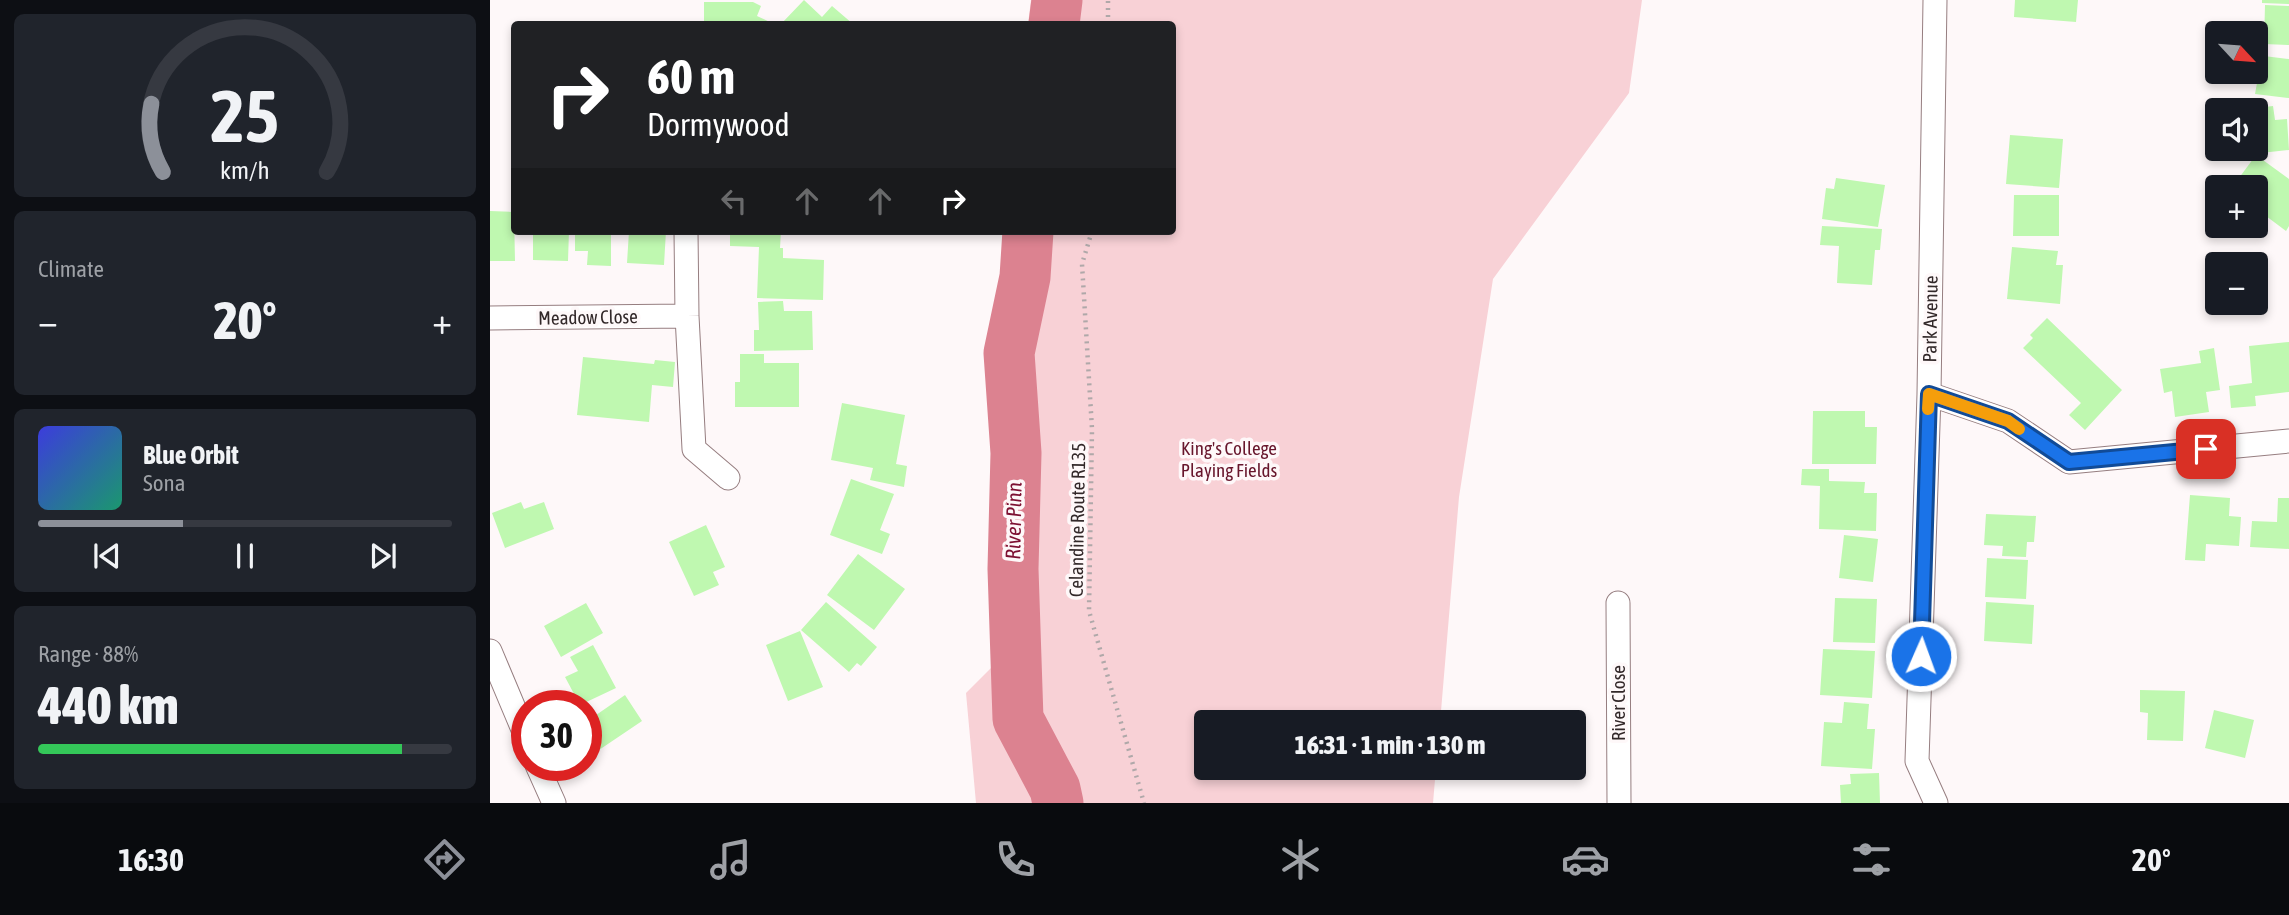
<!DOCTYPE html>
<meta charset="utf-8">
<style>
:root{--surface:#171b24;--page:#20242c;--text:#f1f3f6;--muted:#9ea1a6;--line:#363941;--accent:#8c9099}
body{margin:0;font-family:"Asap Condensed",sans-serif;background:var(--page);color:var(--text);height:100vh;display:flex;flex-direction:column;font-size:26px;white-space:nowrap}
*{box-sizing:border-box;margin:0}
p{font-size:23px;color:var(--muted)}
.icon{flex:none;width:38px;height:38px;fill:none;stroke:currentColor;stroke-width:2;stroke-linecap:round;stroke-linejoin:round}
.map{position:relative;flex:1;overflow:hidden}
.sheet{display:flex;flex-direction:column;gap:14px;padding:14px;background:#0d0f14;width:490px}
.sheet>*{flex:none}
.guide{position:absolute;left:21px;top:21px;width:665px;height:214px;border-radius:7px;box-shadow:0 4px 10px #0003;background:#202124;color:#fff;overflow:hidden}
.needle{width:46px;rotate:116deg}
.controls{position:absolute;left:1715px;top:21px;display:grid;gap:14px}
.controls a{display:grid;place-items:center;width:63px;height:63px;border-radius:7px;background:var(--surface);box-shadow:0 4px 10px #0003;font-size:35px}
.speed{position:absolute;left:21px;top:690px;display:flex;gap:14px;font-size:35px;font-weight:700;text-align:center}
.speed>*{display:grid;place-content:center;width:91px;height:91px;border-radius:50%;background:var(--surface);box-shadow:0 4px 10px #0003;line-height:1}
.speed .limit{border:10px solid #d22;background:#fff;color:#111}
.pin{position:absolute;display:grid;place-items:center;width:60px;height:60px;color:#fff;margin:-30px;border-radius:14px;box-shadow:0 4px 10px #0006}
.me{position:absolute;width:77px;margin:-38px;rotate:2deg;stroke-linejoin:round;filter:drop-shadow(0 0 5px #0008)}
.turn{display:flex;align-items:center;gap:24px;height:147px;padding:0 21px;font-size:32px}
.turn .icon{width:91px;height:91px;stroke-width:2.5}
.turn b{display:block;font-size:49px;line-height:60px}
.lanes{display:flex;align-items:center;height:66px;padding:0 21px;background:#0003;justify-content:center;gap:35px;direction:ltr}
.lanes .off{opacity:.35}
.big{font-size:52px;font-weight:800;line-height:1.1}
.sheet .card{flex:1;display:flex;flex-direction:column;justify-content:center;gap:10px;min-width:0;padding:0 24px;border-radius:10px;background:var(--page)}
.sheet .dial{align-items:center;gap:0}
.dial svg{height:182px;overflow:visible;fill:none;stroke:var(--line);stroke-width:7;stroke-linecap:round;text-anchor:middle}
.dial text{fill:var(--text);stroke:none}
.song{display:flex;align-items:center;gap:21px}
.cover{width:84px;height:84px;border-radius:10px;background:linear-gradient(135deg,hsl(240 70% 55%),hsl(160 70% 35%))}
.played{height:7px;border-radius:4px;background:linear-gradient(90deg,var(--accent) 35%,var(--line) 35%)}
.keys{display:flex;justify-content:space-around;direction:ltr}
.heat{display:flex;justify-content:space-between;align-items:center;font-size:38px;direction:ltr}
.charge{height:10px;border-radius:5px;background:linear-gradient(90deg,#34c759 88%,var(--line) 0)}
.trip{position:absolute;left:704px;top:710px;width:392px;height:70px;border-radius:7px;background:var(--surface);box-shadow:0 4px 10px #0003;font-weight:800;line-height:70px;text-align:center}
.tabs{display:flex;height:112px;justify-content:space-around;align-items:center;background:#090b0e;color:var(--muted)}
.tabs .icon{width:49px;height:49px}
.tabs .on{color:var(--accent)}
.tabs b{font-size:32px;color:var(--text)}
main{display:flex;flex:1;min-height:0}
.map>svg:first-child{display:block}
.green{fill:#f8d1d6}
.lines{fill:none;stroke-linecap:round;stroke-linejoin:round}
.river{stroke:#dc8290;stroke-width:51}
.building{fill:#bff8b0}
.street-casing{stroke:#967e80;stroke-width:25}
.path{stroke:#afa8a9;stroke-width:4.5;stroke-dasharray:2 5;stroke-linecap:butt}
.street{stroke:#fff;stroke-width:23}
.route-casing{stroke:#114b97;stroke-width:18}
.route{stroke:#1a73e8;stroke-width:12}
.slow{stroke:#f59e0b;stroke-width:12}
.labels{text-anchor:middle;stroke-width:7;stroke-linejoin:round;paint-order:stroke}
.street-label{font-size:19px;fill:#322829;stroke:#fef8f9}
.park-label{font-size:19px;fill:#67162c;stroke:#fef8f9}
.water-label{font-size:21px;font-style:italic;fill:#7d1032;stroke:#fef8f9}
</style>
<main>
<section class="sheet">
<div class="card dial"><svg viewBox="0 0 100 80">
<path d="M14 69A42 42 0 1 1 86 69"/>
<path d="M14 69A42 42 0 0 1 9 39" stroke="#8c9099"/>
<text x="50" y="56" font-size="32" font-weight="700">25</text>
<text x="50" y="72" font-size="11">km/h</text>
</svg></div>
<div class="card"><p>Climate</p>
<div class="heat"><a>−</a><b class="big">20°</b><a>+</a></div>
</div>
<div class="card">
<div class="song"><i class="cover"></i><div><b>Blue Orbit</b><p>Sona</p></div></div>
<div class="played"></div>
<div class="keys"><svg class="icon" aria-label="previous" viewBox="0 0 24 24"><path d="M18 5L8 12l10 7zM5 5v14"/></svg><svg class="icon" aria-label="pause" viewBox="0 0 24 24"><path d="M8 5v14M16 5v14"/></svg><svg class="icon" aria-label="next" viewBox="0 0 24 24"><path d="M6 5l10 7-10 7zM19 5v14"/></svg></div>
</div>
<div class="card"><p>Range · 88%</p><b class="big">440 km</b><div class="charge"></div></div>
</section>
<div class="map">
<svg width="1799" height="803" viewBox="0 0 1799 803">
<rect width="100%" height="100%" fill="#fef8f9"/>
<!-- green -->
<path class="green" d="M541,0H1152L1139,93L1003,279L969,497L950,723H716V768H946L943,803H486L476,693L505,664L504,361L517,231H682V24H538Z"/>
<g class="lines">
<!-- river -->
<path class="river" d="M564,24L567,0
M538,231L535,277L519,353L526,453L523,569L528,719L565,789L568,803"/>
</g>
<!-- building -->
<path class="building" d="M314,0L332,17L342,6L363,24H291Z
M1525,0H1588L1586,22L1524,17Z
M1772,0H1799V4L1772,3Z
M214,2H263L271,6L267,16L284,24H214Z
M1775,5L1799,6V45L1774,44Z
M1766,55L1799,59V98L1765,94L1767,83L1756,82L1758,72H1766Z
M1783,106L1785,120L1797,119L1799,150L1762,154L1761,149H1766V108Z
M1520,135L1573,139L1569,188L1516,184Z
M1766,155L1799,179V226L1796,231L1772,213L1777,205L1766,197V187H1753L1746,182Z
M1346,178L1395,185L1388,227L1332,219L1336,188L1344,189Z
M1524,195H1569V236H1523Z
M0,211L24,212L25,261H0Z
M1332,226L1392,229L1390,250H1385L1382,285L1347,283L1349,246L1330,245Z
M43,231H79L78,261L43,260Z
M85,231H121V266L97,265L98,251H85Z
M139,231H176L174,265L137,263Z
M240,231H291L290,248H293V258L334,260L333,300L267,298L269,247L240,246Z
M1522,247L1568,251L1566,265H1573L1570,304L1517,299Z
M293,301L294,311H322L323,350L264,351V330H269L268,302Z
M1557,318L1632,390L1595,430L1579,415L1591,403L1533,348L1543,338L1540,335Z
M1799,342V392L1765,396L1766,406L1741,408L1739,386L1762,383L1759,346Z
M1724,348L1730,390L1716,392L1719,412L1685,417L1682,391L1674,393L1670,369L1711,363L1709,351Z
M250,354H274V363H309V407H245V382H250Z
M93,357L164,364L165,360L185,362L183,387L162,385L159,422L87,415Z
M352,403L415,415L406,464L417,466L414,487L380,480L383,468L341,460Z
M1323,411H1375V427H1387L1386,464H1322Z
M1312,469H1339V481L1375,482L1374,493H1387L1386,531L1329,529L1330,486L1311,485Z
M361,479L404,494L390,530L400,534L392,554L340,535Z
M1700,495L1740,498L1739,516L1751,517L1749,546L1716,544L1715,561L1695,560Z
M1788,498H1799V549L1760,547L1762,521L1787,522Z
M31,502L34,509L54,502L64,529L15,548L2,513Z
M1496,514L1546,516L1544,542H1537L1536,557L1512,556L1513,546L1494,545Z
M216,525L235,567L223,572L229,585L204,596L179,542Z
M1354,535L1388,539L1383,582L1349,578Z
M368,554L415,589L384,630L337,595Z
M1497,558L1538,560L1536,599L1495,597Z
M1345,598L1387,599L1385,643L1343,642Z
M336,602L387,647L371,666L367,663L359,672L311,630Z
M1496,602L1544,605L1542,644L1494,641Z
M96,603L113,633L71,657L54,626Z
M310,631L333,687L298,701L276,645Z
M103,645L126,688L90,705L75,677L88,671L80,657Z
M1333,649L1385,651L1382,698L1330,695Z
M1650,690L1695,691L1693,741L1657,740L1658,713L1650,712Z
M135,695L152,721L109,750L96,730V722Z
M1354,702L1379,704L1377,729H1385L1382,769L1331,766L1334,722L1352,723Z
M1724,710L1764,720L1755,758L1715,748Z
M1389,773L1390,803H1351L1350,785L1361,784L1360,774Z"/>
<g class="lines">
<!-- street casing -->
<g class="street-casing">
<path id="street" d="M1445,0L1439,394L1427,761L1446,803
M196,231L197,316L204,449L238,478
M0,318L197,316
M1439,394L1518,421L1579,462L1799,441
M1128,603L1129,803
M0,651L37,739
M47,765L64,803"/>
</g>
<!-- path -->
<path class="path" d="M618,24V0
M602,231L592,264L602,429L599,611L654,803"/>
<!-- street -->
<use href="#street" class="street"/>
</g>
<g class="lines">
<!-- route casing -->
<g class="route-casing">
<path id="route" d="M1431,656L1439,394L1518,421L1579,462L1716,449"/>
</g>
<!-- route -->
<use href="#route" class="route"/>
<!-- slow -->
<path class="slow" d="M1438,409L1439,394L1518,421L1529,429"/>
</g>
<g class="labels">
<!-- street labels -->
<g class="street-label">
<text transform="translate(98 317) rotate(-1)" y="7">Meadow Close</text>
<text transform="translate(1440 319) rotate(-89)" y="7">Park Avenue</text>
<text transform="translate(587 520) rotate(-89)" y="7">Celandine Route R135</text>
<text transform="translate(1128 703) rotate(-90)" y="7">River Close</text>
</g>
<!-- park labels -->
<g class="park-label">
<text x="739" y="455">King's College<tspan x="739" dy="22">Playing Fields</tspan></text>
</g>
<!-- water labels -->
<g class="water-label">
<text transform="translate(524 521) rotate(-89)" y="7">River Pinn</text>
</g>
</g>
</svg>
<div class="controls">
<a><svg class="needle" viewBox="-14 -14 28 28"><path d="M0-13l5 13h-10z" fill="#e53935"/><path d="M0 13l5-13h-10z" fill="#9ea1a6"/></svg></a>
<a><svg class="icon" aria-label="sound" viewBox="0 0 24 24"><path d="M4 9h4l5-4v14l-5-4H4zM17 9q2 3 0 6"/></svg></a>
<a>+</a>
<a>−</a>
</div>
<div class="speed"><div class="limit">30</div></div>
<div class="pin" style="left:1716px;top:449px;background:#d93025"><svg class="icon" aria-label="arrive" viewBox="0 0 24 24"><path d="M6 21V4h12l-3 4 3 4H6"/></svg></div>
<svg class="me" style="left:1431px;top:656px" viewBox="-20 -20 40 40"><circle r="17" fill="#1a73e8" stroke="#fff" stroke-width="3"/><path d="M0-11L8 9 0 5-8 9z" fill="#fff"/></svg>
<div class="trip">16:31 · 1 min · 130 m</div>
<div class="guide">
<div class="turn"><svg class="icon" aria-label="right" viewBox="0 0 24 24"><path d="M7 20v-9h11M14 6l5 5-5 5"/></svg><div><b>60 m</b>Dormywood</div></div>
<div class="lanes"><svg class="icon off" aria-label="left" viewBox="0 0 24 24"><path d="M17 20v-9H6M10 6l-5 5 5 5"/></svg><svg class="icon off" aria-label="ahead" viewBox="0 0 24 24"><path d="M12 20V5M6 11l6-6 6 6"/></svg><svg class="icon off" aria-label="ahead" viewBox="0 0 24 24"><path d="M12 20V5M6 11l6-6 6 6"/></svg><svg class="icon" aria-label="right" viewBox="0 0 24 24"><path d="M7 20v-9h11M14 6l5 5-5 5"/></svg></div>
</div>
</div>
</main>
<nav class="tabs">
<b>16:30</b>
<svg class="icon on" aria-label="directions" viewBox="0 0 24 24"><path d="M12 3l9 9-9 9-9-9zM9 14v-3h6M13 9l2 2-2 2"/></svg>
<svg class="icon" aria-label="music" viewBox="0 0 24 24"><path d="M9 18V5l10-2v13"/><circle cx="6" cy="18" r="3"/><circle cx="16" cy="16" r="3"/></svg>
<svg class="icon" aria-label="phone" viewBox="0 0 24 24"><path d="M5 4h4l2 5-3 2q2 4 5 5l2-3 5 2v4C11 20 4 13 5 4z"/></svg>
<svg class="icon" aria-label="climate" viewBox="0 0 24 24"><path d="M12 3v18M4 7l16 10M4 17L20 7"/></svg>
<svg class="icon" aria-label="car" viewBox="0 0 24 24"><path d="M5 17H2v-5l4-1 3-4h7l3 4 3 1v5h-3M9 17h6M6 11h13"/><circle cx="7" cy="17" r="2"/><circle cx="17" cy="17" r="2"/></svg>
<svg class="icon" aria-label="filters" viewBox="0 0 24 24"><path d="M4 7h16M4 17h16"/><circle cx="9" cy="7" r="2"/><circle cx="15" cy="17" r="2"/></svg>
<b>20°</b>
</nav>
